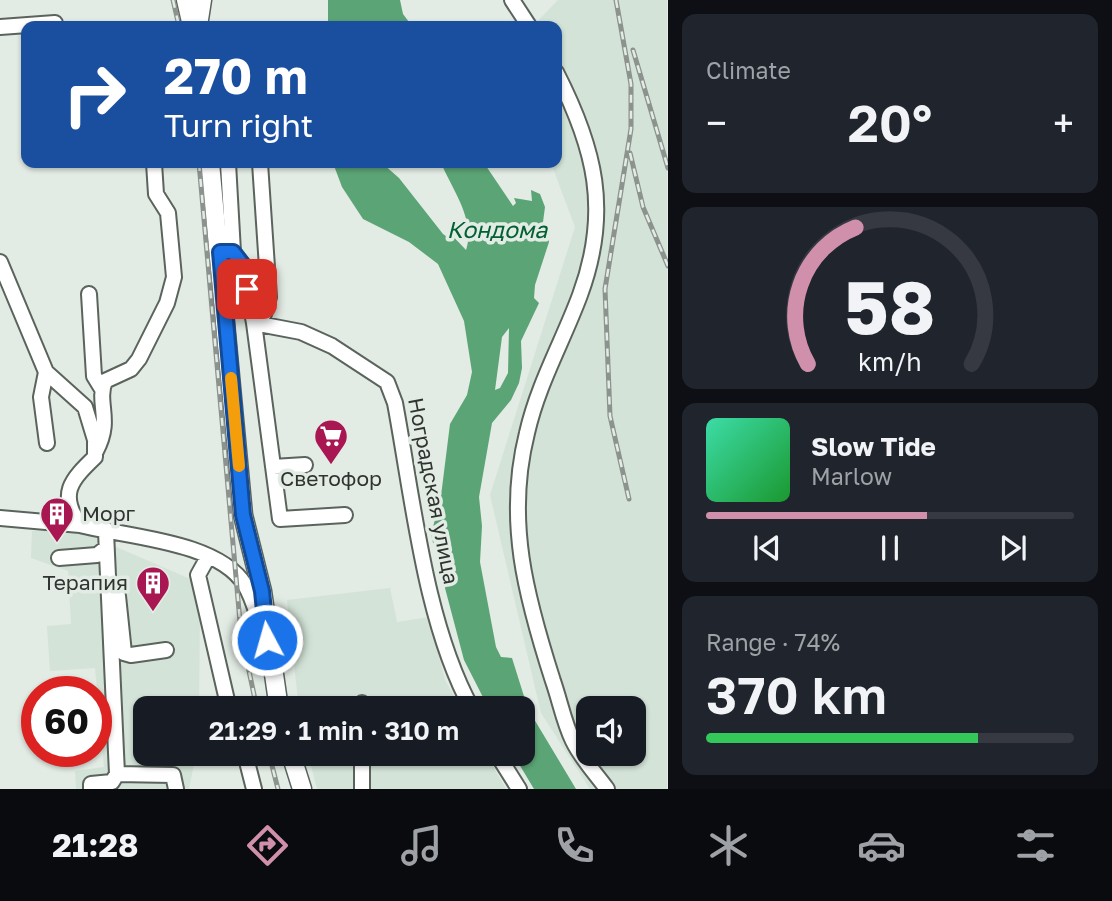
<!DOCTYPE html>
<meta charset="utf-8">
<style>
:root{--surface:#171b24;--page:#20242c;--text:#f1f3f6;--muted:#9ea1a6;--line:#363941;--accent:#d090ac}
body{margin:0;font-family:"Golos Text",sans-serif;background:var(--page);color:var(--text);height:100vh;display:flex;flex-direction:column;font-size:26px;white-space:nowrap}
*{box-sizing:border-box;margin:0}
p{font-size:23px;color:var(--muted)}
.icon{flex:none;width:38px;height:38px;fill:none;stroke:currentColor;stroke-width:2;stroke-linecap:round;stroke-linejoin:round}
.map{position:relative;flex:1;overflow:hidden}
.sheet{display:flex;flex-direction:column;gap:14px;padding:14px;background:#0d0f14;width:444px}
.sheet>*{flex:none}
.guide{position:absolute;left:21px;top:21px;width:541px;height:147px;border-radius:14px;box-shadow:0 2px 5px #0004;background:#1a4fa0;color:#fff;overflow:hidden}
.buttons{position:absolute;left:576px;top:696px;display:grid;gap:14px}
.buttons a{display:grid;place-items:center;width:70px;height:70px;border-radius:14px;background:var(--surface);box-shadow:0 2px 5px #0004;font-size:35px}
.speed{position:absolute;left:21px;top:676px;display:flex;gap:14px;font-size:35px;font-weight:700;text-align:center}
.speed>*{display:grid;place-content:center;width:91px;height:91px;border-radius:50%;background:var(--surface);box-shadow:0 2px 5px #0004;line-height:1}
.speed .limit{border:10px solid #d22;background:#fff;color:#111}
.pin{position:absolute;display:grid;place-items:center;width:60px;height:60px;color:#fff;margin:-30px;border-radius:14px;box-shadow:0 4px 10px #0006}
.me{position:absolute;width:77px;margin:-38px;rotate:354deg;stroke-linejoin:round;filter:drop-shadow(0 0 5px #0008)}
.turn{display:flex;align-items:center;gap:24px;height:147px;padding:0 28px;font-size:32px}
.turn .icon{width:91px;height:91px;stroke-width:2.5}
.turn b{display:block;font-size:49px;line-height:60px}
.big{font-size:52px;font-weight:600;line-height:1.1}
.sheet .widget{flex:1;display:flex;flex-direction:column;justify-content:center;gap:10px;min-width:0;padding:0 24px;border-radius:14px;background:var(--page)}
.sheet .dial{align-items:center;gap:0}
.dial svg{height:182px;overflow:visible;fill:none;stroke:var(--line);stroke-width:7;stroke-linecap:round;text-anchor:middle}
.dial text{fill:var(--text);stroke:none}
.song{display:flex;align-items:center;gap:21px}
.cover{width:84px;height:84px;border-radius:10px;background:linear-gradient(135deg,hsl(160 70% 55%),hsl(130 70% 35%))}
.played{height:7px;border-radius:4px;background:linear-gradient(90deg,var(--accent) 60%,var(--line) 60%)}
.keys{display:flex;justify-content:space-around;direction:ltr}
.heat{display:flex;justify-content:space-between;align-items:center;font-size:38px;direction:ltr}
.charge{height:10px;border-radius:5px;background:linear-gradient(90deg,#34c759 74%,var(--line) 0)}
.trip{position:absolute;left:133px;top:696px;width:402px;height:70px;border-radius:14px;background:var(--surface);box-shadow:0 2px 5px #0004;font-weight:600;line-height:70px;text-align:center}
.menu{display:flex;height:112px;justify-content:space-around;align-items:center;background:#090b0e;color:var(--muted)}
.menu .icon{width:49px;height:49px}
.menu .on{color:var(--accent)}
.menu b{font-size:32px;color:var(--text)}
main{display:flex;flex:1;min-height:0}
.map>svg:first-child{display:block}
.built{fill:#d3e3d7;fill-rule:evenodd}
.water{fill:#5ba475;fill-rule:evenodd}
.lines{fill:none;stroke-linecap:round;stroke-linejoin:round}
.minor-casing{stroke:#5b635d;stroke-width:18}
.major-casing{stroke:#5b635d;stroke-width:21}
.minor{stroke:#fff;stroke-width:14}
.major{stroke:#fff;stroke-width:18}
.rail-casing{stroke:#8c928d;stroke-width:5}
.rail{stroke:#e2ebe4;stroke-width:2.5;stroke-dasharray:8;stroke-linecap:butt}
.route-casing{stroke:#114b97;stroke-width:18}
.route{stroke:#1a73e8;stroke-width:12}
.slow{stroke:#f59e0b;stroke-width:12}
.labels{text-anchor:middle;stroke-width:7;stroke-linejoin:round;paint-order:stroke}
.poi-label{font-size:21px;fill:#303431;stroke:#e2ebe4}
.street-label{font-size:21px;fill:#303431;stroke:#e2ebe4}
.water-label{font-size:23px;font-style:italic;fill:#036033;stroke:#e2ebe4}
</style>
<main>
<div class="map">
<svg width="668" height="789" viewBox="0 0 668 789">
<rect width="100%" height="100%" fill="#e2ebe4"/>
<!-- built -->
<path class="built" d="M558,0H667V789H590L541,713L490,495L575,227L551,163H556V26H533ZM588,709H634V754H588Z
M77,530L195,581L200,612L199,709H145V754H196L189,789H76L75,771L104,767L95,668L50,671L47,626L71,624L68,571L31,558L32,531Z
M390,588L397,622L429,617L445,680L461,709H299L287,600Z
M308,754H486L506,789H317Z"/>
<!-- water -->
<path class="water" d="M328,0H400L403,14L412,26H328Z
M333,163H382L399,178L443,234L450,239L449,232L466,250C476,220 452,189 441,163H484L513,206L516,203L514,198L532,201L531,190L540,194L545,207L543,222L549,242L535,285L534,298L539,303L521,341L522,368L519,383L511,400L492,423L479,497L482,526L480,562L496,647L501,657L512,658L528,709L576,789H534L513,754H523V709H489L464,660L431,535L441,496L450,424L467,395L472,372L464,321L438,264L409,242L363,219L342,187ZM509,328L508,373L500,388L495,390L502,337Z"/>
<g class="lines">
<!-- minor casing -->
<g class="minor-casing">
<path id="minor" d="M512,0L529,26
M0,27L55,23
M556,72C595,148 611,211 580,295C563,341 538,384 527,433C505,520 526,597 553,681C560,701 564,723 573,741C581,758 596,774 607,789
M228,163L233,252
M220,252H233L243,265L254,323L264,314L269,297L260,163
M0,262L46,372L85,407L95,440V457C71,480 58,494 80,525C126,537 218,541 245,585C253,598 257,616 263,631
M89,294L94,376L102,389
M46,372L41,397L47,443
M96,451C113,419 96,404 105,381L131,369L139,359L167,303L174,277L168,213L156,194L154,163
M273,467L305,465
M345,515L280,519L254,323L301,332L332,346L387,382L395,403C413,499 425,624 472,709
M0,518L80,525
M208,557L198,575L229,709
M59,558L97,555L106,548
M118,596L124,653L131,655L166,650
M362,703V709
M245,754L254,789
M362,754V789
M497,754L519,789
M117,774L173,775L176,789
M91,789V784L112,782L117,774L106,532"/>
</g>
<!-- major casing -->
<g class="major-casing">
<path id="major" d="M186,0L192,26
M198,26L202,0
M210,163L243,515L262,591L279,709
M291,754L302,789"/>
</g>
<!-- minor -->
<use href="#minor" class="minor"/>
<!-- major -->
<use href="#major" class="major"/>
<!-- rail casing -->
<g class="rail-casing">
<path id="rail" d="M173,0L179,26
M616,0L631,84V129L605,289L610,416L629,499
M633,50L668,168
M630,153L643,207L668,266
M199,163L241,633L257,709
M269,754L278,789"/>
</g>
<!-- rail -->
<use href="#rail" class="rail"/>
</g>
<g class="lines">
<!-- route casing -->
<g class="route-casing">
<path id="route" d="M247,289L243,265L233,252H220L243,515L262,591L267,640"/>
</g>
<!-- route -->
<use href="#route" class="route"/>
<!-- slow -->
<path class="slow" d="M231,378L239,466"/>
</g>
<!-- icons -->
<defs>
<g id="supermarket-pin" transform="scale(1.75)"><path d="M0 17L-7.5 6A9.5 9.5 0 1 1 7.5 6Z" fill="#a81752" stroke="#e2ebe4"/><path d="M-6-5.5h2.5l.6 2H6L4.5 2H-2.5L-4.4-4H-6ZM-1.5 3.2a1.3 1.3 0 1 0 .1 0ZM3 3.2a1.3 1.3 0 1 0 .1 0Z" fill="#fff"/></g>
<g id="building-pin" transform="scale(1.75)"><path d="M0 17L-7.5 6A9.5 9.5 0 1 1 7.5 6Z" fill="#a81752" stroke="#e2ebe4"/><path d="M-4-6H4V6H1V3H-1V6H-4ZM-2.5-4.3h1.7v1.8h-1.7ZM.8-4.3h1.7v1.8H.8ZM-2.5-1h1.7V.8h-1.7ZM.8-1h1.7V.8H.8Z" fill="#fff"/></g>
</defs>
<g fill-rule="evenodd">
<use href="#supermarket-pin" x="331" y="436"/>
<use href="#building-pin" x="57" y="514"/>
<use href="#building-pin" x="153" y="583"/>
</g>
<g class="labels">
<!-- poi labels -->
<g class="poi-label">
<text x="331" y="486">Светофор</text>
<text x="82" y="521" text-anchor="start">Морг</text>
<text x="128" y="590" text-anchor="end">Терапия</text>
</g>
<!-- street labels -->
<g class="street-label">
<text transform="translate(433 491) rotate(79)" y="7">Ноградская улица</text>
</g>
<!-- water labels -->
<g class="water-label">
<text x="497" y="238">Кондома</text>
</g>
</g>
</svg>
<div class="buttons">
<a><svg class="icon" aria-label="sound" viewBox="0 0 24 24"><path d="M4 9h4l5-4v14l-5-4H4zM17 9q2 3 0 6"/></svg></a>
</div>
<div class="speed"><div class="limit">60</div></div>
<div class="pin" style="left:247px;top:289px;background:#d93025"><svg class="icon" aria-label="arrive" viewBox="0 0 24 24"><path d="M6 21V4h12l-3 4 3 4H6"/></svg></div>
<svg class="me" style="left:267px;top:640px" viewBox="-20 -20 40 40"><circle r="17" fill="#1a73e8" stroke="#fff" stroke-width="3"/><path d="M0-11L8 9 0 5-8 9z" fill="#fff"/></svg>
<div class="trip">21:29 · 1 min · 310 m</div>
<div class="guide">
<div class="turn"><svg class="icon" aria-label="right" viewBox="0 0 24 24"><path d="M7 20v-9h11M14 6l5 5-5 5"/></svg><div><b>270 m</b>Turn right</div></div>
</div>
</div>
<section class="sheet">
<div class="widget"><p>Climate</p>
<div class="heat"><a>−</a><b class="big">20°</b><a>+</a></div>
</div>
<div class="widget dial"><svg viewBox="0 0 100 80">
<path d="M14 69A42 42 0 1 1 86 69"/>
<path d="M14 69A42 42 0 0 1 35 9" stroke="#d090ac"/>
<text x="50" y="56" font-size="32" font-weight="700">58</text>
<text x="50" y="72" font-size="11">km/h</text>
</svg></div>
<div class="widget">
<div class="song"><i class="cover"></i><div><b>Slow Tide</b><p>Marlow</p></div></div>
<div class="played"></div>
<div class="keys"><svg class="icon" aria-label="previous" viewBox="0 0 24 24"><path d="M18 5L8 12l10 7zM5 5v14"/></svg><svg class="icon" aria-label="pause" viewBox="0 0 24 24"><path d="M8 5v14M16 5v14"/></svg><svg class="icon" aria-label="next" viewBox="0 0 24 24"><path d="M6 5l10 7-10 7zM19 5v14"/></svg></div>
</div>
<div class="widget"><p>Range · 74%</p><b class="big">370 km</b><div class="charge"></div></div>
</section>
</main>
<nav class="menu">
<b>21:28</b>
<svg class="icon on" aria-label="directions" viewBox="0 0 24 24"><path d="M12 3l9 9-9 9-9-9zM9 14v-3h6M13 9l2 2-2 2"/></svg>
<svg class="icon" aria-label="music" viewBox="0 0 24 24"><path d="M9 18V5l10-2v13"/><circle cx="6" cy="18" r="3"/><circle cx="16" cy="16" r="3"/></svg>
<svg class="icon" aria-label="phone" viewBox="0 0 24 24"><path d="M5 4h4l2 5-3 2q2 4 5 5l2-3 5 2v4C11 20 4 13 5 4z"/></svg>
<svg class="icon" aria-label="climate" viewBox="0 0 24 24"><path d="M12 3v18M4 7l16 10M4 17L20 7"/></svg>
<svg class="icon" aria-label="car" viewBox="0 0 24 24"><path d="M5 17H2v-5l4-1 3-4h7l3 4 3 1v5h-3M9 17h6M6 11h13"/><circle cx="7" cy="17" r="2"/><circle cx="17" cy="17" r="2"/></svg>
<svg class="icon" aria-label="filters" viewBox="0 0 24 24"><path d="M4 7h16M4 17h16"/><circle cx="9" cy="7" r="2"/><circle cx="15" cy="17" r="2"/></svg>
</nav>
